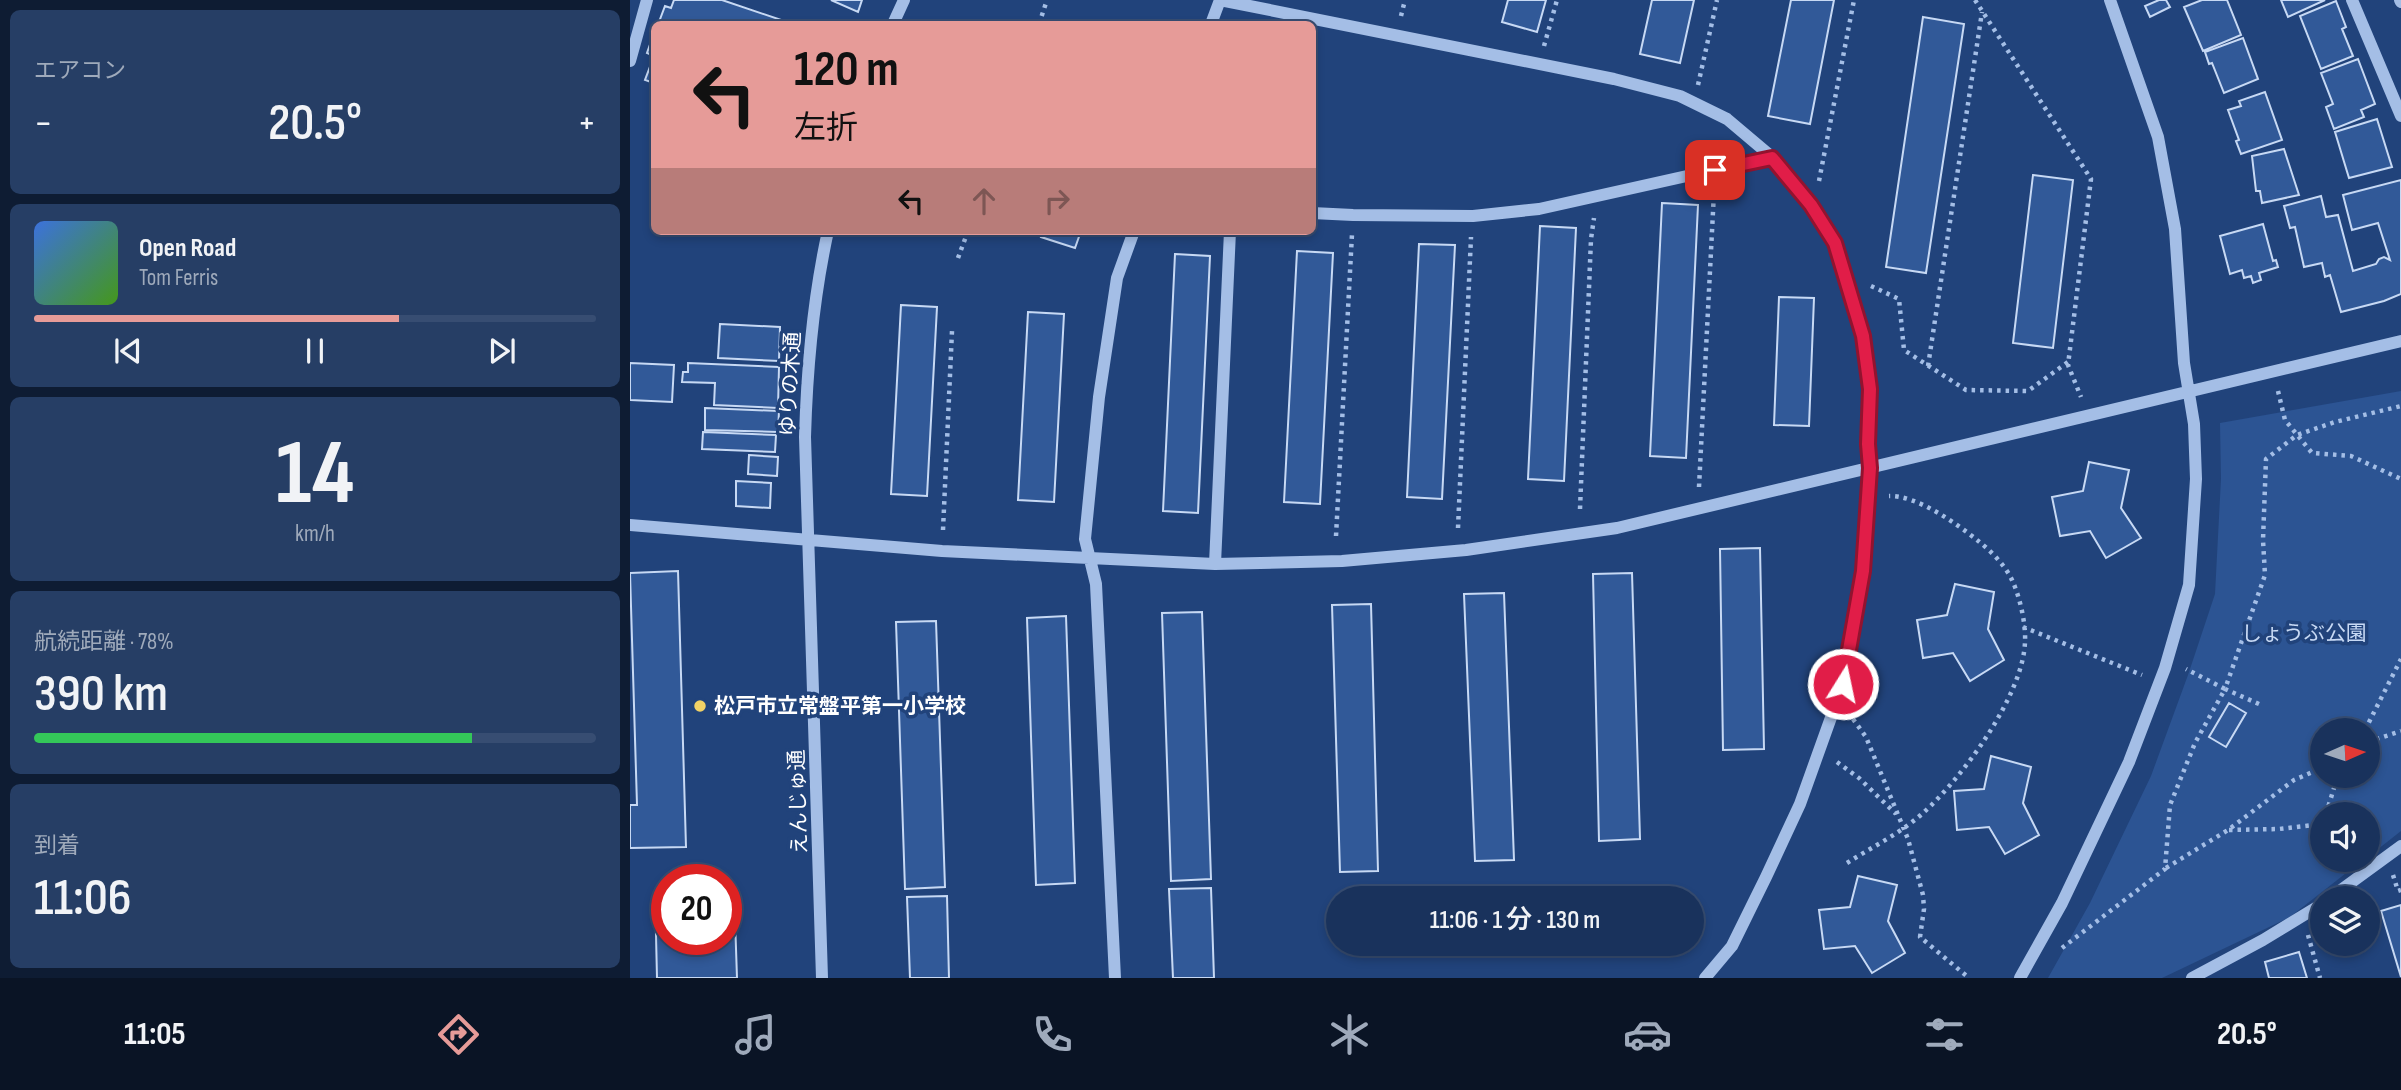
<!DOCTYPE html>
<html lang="ja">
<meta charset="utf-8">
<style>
:root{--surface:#19325c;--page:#263e65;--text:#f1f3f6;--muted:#9faabb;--line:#374d72;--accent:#e69b98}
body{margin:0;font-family:"Sofia Sans Condensed","Noto Sans JP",sans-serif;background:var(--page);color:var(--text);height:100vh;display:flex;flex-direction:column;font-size:26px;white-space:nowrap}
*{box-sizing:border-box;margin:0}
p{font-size:23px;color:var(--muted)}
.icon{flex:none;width:38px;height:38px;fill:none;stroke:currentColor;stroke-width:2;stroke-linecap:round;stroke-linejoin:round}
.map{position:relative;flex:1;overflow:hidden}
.panel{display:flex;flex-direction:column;gap:10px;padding:10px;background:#0e1c33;width:630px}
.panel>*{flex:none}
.banner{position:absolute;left:21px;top:21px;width:665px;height:214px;border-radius:10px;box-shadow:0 4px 10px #0003,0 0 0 2px var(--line);background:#e69b98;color:#111;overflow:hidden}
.needle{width:46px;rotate:87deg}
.buttons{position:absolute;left:1680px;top:718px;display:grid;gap:14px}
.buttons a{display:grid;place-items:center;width:70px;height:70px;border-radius:50%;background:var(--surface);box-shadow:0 4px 10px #0003,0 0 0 2px var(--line);font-size:35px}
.speed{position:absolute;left:21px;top:864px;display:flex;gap:14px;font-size:35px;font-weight:700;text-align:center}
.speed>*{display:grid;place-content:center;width:91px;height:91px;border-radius:50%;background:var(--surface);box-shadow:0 4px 10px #0003,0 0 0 2px var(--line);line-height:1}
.speed .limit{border:10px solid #d22;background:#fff;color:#111}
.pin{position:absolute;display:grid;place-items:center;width:60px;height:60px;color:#fff;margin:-30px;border-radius:14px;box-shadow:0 4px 10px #0006}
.me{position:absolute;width:77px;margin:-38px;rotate:10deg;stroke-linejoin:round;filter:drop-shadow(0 0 5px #0008)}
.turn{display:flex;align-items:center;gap:24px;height:147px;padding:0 28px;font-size:32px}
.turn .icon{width:91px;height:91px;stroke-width:2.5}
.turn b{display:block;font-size:49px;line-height:60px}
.lanes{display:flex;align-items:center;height:66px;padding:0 28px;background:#0003;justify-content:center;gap:35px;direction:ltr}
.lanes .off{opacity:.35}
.big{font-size:52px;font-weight:600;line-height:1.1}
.panel .widget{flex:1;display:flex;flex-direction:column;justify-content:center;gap:10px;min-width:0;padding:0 24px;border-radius:10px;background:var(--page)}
.panel .dial{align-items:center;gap:0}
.dial b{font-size:91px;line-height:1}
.song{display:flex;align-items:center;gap:21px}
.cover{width:84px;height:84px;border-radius:10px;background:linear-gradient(135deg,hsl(220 70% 55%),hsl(100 70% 35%))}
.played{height:7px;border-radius:4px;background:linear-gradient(90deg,var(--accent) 65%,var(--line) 65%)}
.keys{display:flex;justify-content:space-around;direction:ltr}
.heat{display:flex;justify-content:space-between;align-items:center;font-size:38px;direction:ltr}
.charge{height:10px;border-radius:5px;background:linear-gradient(90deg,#34c759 78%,var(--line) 0)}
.trip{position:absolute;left:696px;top:886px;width:378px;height:70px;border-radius:35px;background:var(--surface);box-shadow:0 4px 10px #0003,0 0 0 2px var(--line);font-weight:600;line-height:70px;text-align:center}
.dock{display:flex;height:112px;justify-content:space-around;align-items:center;background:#0a1425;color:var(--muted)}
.dock .icon{width:49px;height:49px}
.dock .current{color:var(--accent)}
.dock b{font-size:32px;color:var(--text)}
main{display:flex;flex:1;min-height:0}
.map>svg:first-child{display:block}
.green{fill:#2c5493;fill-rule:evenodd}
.building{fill:#315998;stroke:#c7d9f4;stroke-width:2}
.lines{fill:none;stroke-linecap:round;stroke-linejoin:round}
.path{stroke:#a4bee6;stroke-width:4.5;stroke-dasharray:3.5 5;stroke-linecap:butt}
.minor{stroke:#a4bee6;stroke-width:12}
.route-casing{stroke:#92132f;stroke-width:18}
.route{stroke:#e11d48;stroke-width:12}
.poi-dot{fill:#f2d266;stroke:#21437b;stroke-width:2.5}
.labels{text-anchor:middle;stroke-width:7;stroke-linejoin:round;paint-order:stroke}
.street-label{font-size:21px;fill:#fff;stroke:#21437b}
.park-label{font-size:21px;fill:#c7d9f4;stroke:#21437b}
.poi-label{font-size:21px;font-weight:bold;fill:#fff;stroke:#21437b;text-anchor:start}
</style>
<main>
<section class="panel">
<div class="widget"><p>エアコン</p>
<div class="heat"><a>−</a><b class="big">20.5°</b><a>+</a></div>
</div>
<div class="widget">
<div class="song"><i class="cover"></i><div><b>Open Road</b><p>Tom Ferris</p></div></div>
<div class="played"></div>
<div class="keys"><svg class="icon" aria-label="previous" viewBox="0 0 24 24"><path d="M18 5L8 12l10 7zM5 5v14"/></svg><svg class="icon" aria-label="pause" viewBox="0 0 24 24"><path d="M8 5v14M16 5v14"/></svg><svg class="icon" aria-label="next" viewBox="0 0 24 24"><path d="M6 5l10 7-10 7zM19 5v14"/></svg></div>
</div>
<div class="widget dial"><b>14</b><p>km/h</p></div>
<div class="widget"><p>航続距離 · 78%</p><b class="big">390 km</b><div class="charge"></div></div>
<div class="widget"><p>到着</p><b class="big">11:06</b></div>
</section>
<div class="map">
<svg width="1771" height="978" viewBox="0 0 1771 978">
<rect width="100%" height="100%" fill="#21437b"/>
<!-- green -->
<path class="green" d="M1771,391V831L1738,857V814H1692V859H1734L1660,917L1532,978H1418L1460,903L1521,776L1558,675L1585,594L1591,479L1590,423ZM1692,730H1738V775H1692Z"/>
<!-- building -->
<path class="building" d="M44,0H92L163,24H33L29,22L35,6L41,8Z
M201,0H232L228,12Z
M878,0H916L907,32L872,22Z
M1022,0H1064L1050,63L1010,54Z
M1161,0H1204L1180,124L1138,116Z
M1529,0H1536L1540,7L1520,17L1515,6Z
M1572,0H1597L1611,35L1573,51L1554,7Z
M1651,0H1695L1658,17Z
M1706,1L1716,27L1712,29L1723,56L1691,69L1670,16Z
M1293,17L1334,24L1296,273L1256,267Z
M1613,38L1628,79L1594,93L1582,63L1579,64L1575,52Z
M22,39L24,40V83L15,80L24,56L17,53Z
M1728,59L1745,104L1731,110L1734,117L1704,129L1696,107L1703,104L1691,73Z
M1635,92L1652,140L1611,154L1606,141L1609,140L1598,110L1611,106L1609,101Z
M1747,119L1762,167L1719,178L1705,132Z
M1654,149L1669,195L1632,203L1630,191H1626L1622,156Z
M1403,175L1443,180L1423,348L1383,343Z
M1771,180V294L1754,301L1711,312L1700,275L1695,277L1692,263L1674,267L1665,227L1660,228L1654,206L1691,196L1696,217L1708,215L1723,271L1746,264L1749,259L1754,257L1760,260L1748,223L1722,230L1713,195Z
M1032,203L1068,205L1056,458L1020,456Z
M1633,224L1643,261L1646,260L1648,267L1629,273L1631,280L1623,283L1621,276L1614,278L1612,270L1600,274L1590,236Z
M910,226L946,228L934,481L898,479Z
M413,231H451L445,248L411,237Z
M789,244L825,245L812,499L777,497Z
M667,251L703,253L690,504L654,502Z
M545,254L580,256L568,513L533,511Z
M1149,297L1184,298L1179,426L1144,425Z
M271,305L307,307L297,496L261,494Z
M398,312L434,314L424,502L388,500Z
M90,324L150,327L149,361L88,358Z
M0,363L44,365L42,402L0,400Z
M58,363L149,367L148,408L84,405L85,383L52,382L53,372H58Z
M75,408L149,411L148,432L75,430Z
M73,432L146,435L145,452L72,449Z
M119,455L148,457L147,476L118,474Z
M1459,462L1499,470L1491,508L1511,538L1476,558L1460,531L1430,536L1422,497L1453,491Z
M106,481L141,483L140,508L106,506Z
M1130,548L1134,749L1093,750L1090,549Z
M48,571L56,847L0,848V805H7L0,573Z
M1002,573L1010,839L969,841L963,574Z
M1325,584L1364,592L1358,629L1374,660L1340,681L1323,653L1293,658L1287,620L1317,615Z
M874,593L884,860L845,861L834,594Z
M741,604L748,871L710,872L702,605Z
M572,612L581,879L541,881L532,613Z
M436,616L445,883L406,885L397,618Z
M306,621L315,887L275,889L266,622Z
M1599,703L1616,713L1596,747L1579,737Z
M1361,756L1401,767L1393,803L1409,835L1375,854L1359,827L1327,830L1324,791L1354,789Z
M1228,876L1267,885L1258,921L1275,953L1242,973L1225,946L1194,949L1189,910L1220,907Z
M581,888L584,978H543L539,889Z
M104,889L107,978H27L25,892L37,891V940H96V890Z
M317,896L319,978H280L277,897Z
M1771,905V977L1751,911Z
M1669,952L1677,978H1639L1635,962Z"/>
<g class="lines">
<!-- path -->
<path class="path" d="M1345,0L1461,179L1438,365L1451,397
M771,16L775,0
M409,24L417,0
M914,46L927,0
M1068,85L1087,0
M1189,181L1224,0
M328,258L338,231
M1241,286L1269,299L1274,350L1336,390L1398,391L1438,362
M1298,366L1352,12
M1648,391L1655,420L1682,453L1721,456L1771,479
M1069,487L1084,192
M950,509L961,239L964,218
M828,528L841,237
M313,530L322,331
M706,536L722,234
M1393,627L1512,675
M1629,704L1595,689L1635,575L1633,540L1636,459L1667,435L1705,422L1771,406
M1223,719L1236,737L1278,839L1293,895L1294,909L1290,937L1339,978
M1735,730L1771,659
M1738,742L1771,731
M1207,762L1229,778L1266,814
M1696,814L1708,775
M1599,830L1649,829L1692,824
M1217,863C1242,847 1271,833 1293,813C1332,778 1393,696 1395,642C1396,624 1390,597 1382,580C1375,565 1360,550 1347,540C1326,523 1286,495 1259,496
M1536,868L1598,830L1664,780L1692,768
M1763,875L1768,891L1771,890
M1678,935L1690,978
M1432,948L1535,869L1540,805L1565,743L1595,689L1556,669"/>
<!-- minor -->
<path class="minor" d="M590,0L984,79L1050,96L1097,119L1142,157L1181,205L1205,243L1233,336L1240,389L1238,444L1240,468L1233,571L1213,684L1170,804L1136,877L1102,946L1075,978
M1722,0L1771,116
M1770,0L1771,2
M263,24L274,0
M581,24L590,0
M0,61L17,0
M682,213L723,215L843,216L909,209L1142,157
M0,525L312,551L585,564L712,561L836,550L987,528L1771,341
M585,564L600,231
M1700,898L1771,846
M192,978L175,437C177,367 183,299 198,231
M485,978L466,584L455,539L469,397L487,278L504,231
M1390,978L1432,903L1499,762L1535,668L1559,585L1566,479L1564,424L1554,363L1545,229L1528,137L1480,0
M1562,978L1633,940L1692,904"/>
</g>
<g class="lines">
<!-- route casing -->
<g class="route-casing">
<path id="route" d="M1085,170L1142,158L1181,205L1205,243L1233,336L1240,389L1238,444L1240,468L1233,571L1213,684"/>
</g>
<!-- route -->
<use href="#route" class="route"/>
</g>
<!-- markers -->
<circle class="poi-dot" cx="70" cy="706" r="7"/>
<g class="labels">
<!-- street labels -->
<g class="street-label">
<text transform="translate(160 384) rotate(-87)" y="7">ゆりの木通</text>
<text transform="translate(168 802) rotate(-92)" y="7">えんじゅ通</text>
</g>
<!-- park labels -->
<g class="park-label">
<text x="1674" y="640">しょうぶ公園</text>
</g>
<!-- poi labels -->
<g class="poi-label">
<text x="84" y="713">松戸市立常盤平第一小学校</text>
</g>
</g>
</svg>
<div class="buttons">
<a><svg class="needle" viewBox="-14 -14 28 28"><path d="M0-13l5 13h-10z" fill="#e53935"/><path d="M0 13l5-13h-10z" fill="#9faabb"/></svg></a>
<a><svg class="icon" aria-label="sound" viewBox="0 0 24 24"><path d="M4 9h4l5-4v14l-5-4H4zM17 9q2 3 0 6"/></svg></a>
<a><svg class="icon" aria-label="layers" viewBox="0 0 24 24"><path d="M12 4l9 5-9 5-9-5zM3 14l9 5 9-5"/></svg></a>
</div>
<div class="speed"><div class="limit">20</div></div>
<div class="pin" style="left:1085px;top:170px;background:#d93025"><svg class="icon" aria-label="arrive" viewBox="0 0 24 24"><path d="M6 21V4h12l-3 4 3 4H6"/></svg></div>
<svg class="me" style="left:1213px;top:684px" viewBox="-20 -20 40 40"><circle r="17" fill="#e11d48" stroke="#fff" stroke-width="3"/><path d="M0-11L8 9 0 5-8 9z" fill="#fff"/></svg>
<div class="trip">11:06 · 1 分 · 130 m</div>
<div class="banner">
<div class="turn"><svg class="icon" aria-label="left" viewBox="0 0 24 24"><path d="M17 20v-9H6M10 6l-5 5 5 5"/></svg><div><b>120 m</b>左折</div></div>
<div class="lanes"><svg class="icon" aria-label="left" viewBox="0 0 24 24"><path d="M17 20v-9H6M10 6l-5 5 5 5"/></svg><svg class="icon off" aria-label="ahead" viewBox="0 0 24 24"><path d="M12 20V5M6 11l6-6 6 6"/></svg><svg class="icon off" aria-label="right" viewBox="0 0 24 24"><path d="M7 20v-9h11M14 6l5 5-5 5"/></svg></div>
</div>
</div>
</main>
<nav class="dock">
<b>11:05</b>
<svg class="icon current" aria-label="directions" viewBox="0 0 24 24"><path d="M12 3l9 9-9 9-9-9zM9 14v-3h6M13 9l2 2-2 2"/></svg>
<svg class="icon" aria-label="music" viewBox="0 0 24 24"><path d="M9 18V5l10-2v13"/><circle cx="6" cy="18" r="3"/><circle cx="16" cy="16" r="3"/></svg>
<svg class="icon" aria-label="phone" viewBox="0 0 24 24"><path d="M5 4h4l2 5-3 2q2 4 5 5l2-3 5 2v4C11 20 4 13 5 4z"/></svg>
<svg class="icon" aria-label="climate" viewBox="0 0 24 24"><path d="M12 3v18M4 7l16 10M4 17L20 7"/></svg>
<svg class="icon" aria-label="car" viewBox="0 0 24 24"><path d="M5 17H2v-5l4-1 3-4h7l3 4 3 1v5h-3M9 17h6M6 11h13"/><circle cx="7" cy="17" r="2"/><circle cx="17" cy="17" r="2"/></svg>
<svg class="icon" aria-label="filters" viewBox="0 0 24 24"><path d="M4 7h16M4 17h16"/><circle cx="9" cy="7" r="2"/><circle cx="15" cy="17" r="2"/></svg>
<b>20.5°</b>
</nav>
